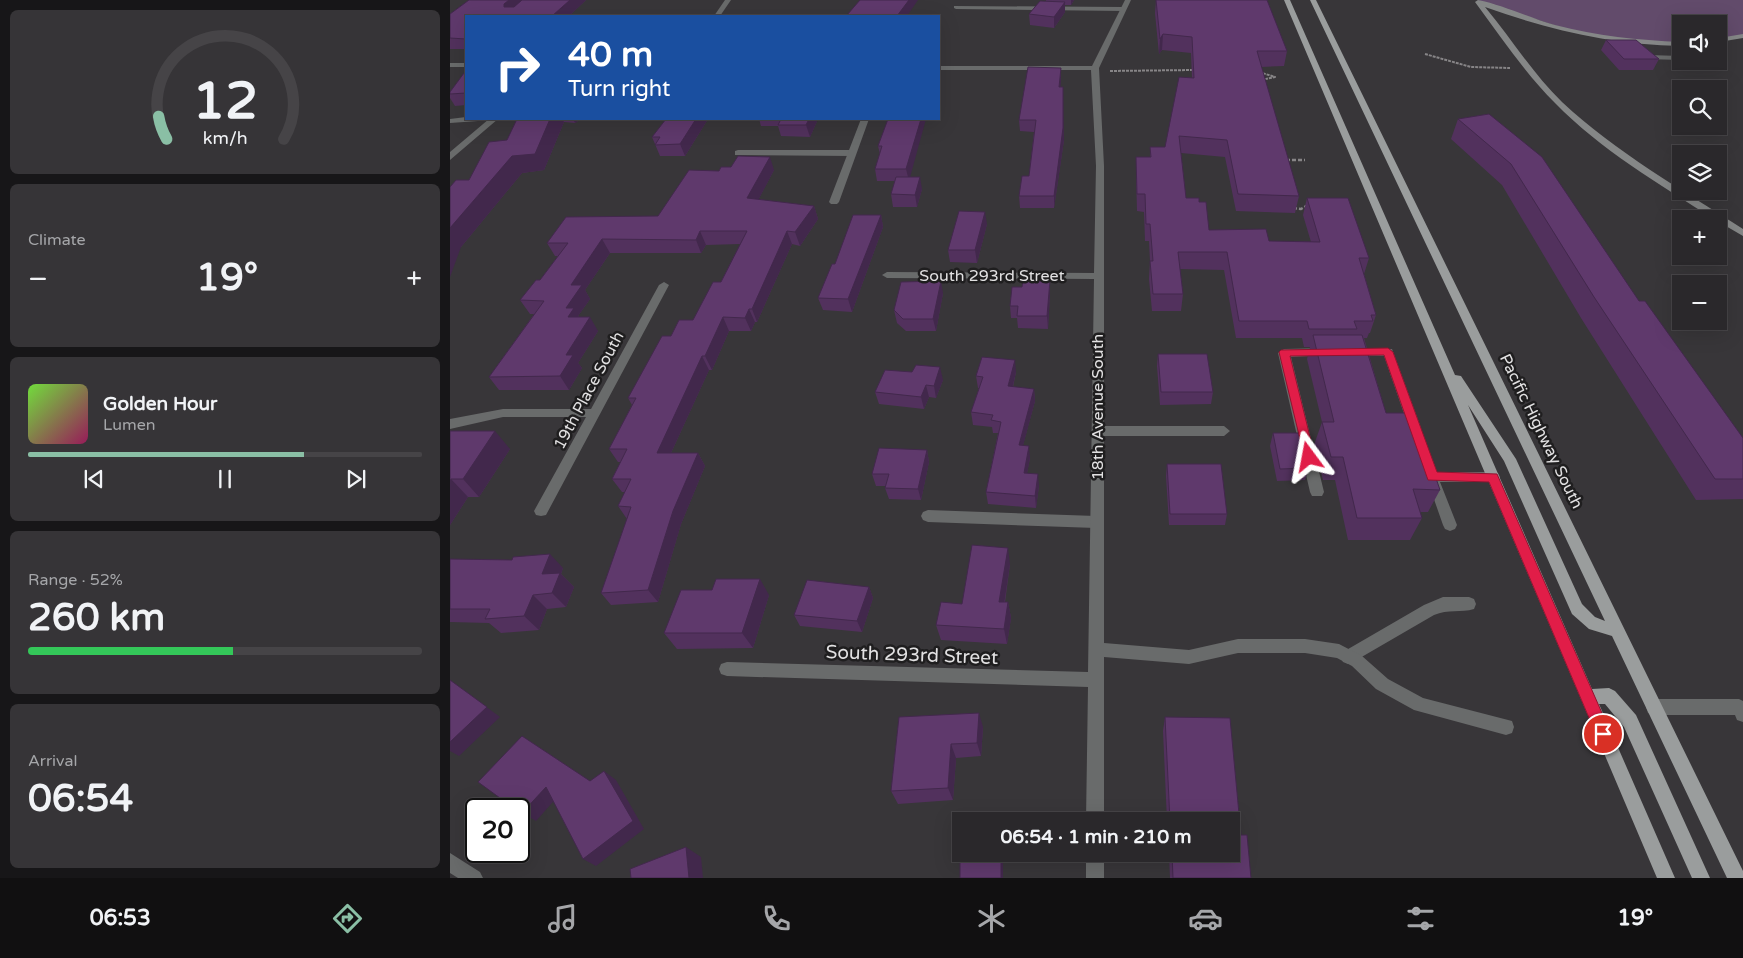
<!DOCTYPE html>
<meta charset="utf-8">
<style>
:root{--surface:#2a282b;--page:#363437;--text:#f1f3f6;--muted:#a5a6a9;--line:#464447;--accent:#8abfa5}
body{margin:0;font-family:"Varela Round",sans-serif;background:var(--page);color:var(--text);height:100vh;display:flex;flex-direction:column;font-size:19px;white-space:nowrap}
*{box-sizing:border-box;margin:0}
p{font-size:16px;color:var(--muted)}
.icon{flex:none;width:28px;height:28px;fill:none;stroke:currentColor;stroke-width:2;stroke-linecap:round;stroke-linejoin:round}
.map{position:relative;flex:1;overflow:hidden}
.panel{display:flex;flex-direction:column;gap:10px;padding:10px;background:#171618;width:450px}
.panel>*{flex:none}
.top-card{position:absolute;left:15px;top:15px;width:475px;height:105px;border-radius:0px;box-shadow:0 5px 20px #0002,0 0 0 1px var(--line);background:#1a4fa0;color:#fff;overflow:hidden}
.controls{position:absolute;left:1222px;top:15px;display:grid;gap:10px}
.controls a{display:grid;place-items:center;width:55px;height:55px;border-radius:0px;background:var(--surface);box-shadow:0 5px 20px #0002,0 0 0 1px var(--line);font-size:25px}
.speed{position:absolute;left:15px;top:798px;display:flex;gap:10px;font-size:25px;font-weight:700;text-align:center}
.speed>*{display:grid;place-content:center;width:65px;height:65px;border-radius:50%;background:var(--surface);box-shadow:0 5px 20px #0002,0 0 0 1px var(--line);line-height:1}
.speed .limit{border:2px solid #111;border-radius:8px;background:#fff;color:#111}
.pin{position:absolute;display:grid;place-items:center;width:42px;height:42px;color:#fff;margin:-21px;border:2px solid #fff;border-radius:50%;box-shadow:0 1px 5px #0007}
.me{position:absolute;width:55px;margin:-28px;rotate:347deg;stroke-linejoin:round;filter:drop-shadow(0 0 4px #0008)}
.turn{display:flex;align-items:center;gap:18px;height:105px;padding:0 20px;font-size:22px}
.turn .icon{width:65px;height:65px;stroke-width:2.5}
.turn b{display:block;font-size:35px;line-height:42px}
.big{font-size:38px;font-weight:800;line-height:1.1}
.panel .widget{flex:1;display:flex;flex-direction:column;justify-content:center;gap:8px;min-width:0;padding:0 18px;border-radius:8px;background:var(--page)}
.panel .dial{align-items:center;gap:0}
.dial svg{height:130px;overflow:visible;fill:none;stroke:var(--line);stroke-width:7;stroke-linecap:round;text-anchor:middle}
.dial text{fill:var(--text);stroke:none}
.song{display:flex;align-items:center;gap:15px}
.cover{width:60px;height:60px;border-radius:8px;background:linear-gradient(135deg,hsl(100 70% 55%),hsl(330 70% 35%))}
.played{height:5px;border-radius:2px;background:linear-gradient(90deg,var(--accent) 70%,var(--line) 70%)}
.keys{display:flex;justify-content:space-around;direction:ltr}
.heat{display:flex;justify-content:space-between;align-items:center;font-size:28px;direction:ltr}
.charge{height:8px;border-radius:4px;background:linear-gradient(90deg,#34c759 52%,var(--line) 0)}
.trip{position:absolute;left:502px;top:812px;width:288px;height:50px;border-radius:0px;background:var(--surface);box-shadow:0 5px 20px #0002,0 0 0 1px var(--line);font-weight:800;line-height:50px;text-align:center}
.tab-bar{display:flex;height:80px;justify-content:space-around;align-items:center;background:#111011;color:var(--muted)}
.tab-bar .icon{width:35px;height:35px}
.tab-bar .selected{color:var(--accent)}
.tab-bar b{font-size:22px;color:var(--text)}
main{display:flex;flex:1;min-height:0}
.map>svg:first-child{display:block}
.green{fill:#624b6b}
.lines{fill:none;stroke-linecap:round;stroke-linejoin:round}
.path-far1{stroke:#878587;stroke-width:2;stroke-dasharray:3 1;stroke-linecap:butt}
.path{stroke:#878587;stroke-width:2.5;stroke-dasharray:4 2;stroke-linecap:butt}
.lane{fill:#696b6b;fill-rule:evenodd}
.street{fill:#696b6b;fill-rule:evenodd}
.secondary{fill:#858787;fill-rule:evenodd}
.primary{fill:#9a9d9d;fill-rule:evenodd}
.wall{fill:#52315d}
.shaded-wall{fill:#42284c}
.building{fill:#5f396c;stroke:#42284c}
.route{fill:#e11d48;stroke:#92132f}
.labels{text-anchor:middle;stroke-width:5;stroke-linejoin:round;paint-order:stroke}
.street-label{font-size:16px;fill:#e2e1e2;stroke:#1f1e1f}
.near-street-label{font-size:19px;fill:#e2e1e2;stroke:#1f1e1f}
</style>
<main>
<section class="panel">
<div class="widget dial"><svg viewBox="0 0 100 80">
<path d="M14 69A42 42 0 1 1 86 69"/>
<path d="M14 69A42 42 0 0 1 9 55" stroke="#8abfa5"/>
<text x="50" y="56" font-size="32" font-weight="700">12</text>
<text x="50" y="72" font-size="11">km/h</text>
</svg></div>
<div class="widget"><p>Climate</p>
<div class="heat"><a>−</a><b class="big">19°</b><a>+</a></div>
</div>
<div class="widget">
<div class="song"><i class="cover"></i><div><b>Golden Hour</b><p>Lumen</p></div></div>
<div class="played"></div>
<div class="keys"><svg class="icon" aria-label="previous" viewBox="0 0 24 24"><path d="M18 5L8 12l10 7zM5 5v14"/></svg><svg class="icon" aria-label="pause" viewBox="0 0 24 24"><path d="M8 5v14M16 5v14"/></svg><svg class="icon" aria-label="next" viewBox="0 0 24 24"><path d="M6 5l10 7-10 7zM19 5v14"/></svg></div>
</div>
<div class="widget"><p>Range · 52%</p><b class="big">260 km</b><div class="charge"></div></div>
<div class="widget"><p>Arrival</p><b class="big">06:54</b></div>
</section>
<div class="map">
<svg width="1293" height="878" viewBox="0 0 1293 878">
<rect width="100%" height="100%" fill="#383639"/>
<!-- green -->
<path class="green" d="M1027,0H1293V36L1269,40V24H1231V44H1203L1128,33Z"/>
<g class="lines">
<!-- path-far1 -->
<path class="path-far1" d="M975,54L1021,67L1060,68
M660,71L743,70
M809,72L825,77L811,80"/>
<!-- path -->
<path class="path" d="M836,160H855
M843,208L851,209L858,205"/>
<!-- lane -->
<path class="lane" d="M504,6L673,7L676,9L673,11L506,9L504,8Z
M1269,47L1275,50V54L1269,55Z
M1189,52L1198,55L1231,56V60L1196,59L1189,56Z
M288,150H402L406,153L402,156L285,155V151Z
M876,348L882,352L880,355L841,357L874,492L872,496H862L860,492L828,353L834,349Z
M901,348L942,349L971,428L969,431H961L959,428L934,356L897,355L895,352Z
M647,426H774L780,431L774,436H647L641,431Z
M978,460L983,461L987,472H1043L1048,473L1050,477L1048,481L1043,482H990L1007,525L1005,529L1000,531L995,529L993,525L972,465L973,461Z
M478,510L646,516L651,518L653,522L651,526L646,528L478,522L473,520L471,516L473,512Z
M993,597H1019L1024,599L1026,604L1024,609C1011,613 998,609 984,615L903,662L898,664L893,662L890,657L893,652L974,605Z
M1204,699H1289L1293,701V722L1287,720L1285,715H1204L1198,713L1196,707L1198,701Z"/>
<!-- street -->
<path class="street" d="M275,0H281L270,16H264Z
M675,0H681L649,68L654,166V643L739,650L788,639H855L889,644L912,656L938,679L973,698L1062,721L1064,727L1062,733L1056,735L964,710L926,689L902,666L887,658L855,653H788L739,664L654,657V821H636L638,687L277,676L271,674L269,669L271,664L277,662L638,672L644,279L437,278L432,275L437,272L644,273L646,166L641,70H489V66H642Z
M0,63H16V67H0Z
M16,117L32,119L28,121L0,123V119Z
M39,119H48L0,160V152Z
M411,119H419L389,202L387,204H381L379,202Z
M214,282L219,285L96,515L91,516L86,515L84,511L136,417H53L0,429V419L53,409H141L209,285Z
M0,853L30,872L33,878H8L0,873Z
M636,854H654V878H636Z"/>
<!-- secondary -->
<path class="secondary" d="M1028,0C1053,5 1080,18 1105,25C1147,36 1188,40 1231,42V46C1163,45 1099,30 1035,7C1061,38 1083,74 1112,102C1167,153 1231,189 1293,229V236L1269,222V219H1264C1209,184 1151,150 1105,103C1075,73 1050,36 1025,2Z
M1293,34V38L1269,42V38Z"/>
<!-- primary -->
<path class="primary" d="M834,0H840L1005,375L1011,376L1066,459L1132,604L1145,617L1155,621L860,0H866L1293,871V878H1277L1162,636L1139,629L1122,614L1054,461L1018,405L1142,689L1159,688L1165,691L1186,715L1260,878H1242L1174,727L1155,704H1149L1225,878H1207Z"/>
</g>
<!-- wall -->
<path class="wall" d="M19,0H136L119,16H16V49H0V14Z
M596,0H624L621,5H615V12L604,28L580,25L579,14L596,1Z
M706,0H817L837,51L834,66L811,67L849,196L845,213L786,211L775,157L731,153L736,198L749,202L759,230L819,241L861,242L853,215L857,198L919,258L914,274L926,315L920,333H919L917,338H914L936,413L990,490L978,512H970L972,518L960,540H898L885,480H873L864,445L872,422L857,359L860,347H854L852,338H786L774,270L730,269L733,294L731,311H702L699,279L700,261L699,241H695L694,212L687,211L686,174V157H700V147H715L742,78L741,53L712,50L709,54L705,13Z
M1156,40L1209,59L1203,70H1169L1151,50Z
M611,68L610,87L614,140L604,208H570L569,196L579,176L584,132L570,131L569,120Z
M16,73V105L5,106L0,98V92Z
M1039,114L1189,301L1293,438V499L1246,500L1131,318L1052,185L1001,139L1008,119Z
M67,119H131L125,123L114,122L94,170L72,173L11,247L19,180L57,140Z
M258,119L235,156H210L202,137Z
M309,119H368L360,137L331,136L328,126H311Z
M438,119L460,177L472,189L467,207H443L441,194L445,181H427L425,169L430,154L428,146Z
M324,170L308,200L364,206L368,219L350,246L342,244L307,322H305L301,331H279L262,370H259L221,453H248L255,466L231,524L208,602L161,605L151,593L177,519L168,506L175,492H172L162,479L171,462H168L159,449L182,405L178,398L221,336L243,320L271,282L290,244L256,245L251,253H160L135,290L140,299L128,316L129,317L148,331L128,363L132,368L119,390H49L39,377L84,314H80L70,300L90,280L108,256H105L97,243L208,216L269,171Z
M431,215L433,227L402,312L373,310L368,298Z
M537,224L527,263L500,262L498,250Z
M600,280V293L598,329L568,328L567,318H561L560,306L572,287Z
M493,293L486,331H456L447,323L444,310Z
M708,354L763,392L761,404L710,405L707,366Z
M566,372L563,387L584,389L585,401L573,445L580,458L577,473L589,486L586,508L538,504L536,492L548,433H543L542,427L523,425L521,412L529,388H528L526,376Z
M493,380L486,398L479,397L474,409L429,404L425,392Z
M0,431L60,449L29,497H18L0,525Z
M823,433L859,468L855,480L827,481L820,446Z
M477,450L479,462L471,500L439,499L435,488L436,486H426L422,474Z
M717,464L777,514L775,525H719L716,476Z
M0,559L113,568L111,574L124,587L116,607L97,609L89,630L51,633L39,623L0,622Z
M560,564L555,602H558L561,618L557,644L491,640L486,625Z
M419,587L423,598L412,632L350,626L344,615Z
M319,595L303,648L227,649L214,633Z
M449,717L533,727L531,756L506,758L503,800L448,804L441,791Z
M715,717L791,835L801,878H720L719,854H781V821H717L713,731Z"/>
<!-- shaded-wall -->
<path class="shaded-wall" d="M59,0H76L60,15L54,7V4Z
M120,0H136L119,16H102Z
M459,0H468L457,16H447Z
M621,0H624L621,5Z
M615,2V12L604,28V17Z
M713,34L712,50L709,54L710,39Z
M611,68V79L610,99L609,87Z
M613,87L614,140L604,208V196Z
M100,119H112L114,122L94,170L72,173L11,247L0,277V228L62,156Z
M123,119H131L125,123Z
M246,119H258L235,156L230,144Z
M359,119H368L360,137L356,125Z
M471,119H476L459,181L456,169Z
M320,157L324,170L302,212L297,198Z
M470,177L472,189L467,207L465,195Z
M364,206L368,219L350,246L345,232Z
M535,212L537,224L527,263L525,250Z
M431,215L433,227L402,312L398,299Z
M250,231L256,245L251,253L246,240Z
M337,231L342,244L307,322L302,309Z
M152,239L160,253L135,290L140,299L128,316L132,322L118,317L116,308L121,285Z
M600,280V293L598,329L597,316Z
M491,281L493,293L486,331L483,319Z
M299,309L305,322L301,331L295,318Z
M140,317L148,331L128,363L132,368L119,390L110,376L116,355Z
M273,317L279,331L262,370L255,356Z
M252,356L259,370L215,466L207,453Z
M565,360L566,372L560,398L558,386Z
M490,367L493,380L486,398L484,386Z
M476,385L479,397L474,409L471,397Z
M584,389L585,401L570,457L569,445Z
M45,431L60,449L29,497L13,479Z
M579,446L580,458L575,485L574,473Z
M477,450L479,462L471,500L468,489Z
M248,453L255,466L231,524L208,602L198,590L223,511Z
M588,474L589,486L586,508L585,496Z
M1,479L18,497L0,525V481Z
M558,548L560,564L552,618L549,602Z
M100,554L113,568L111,574L124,587L116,607L102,593L92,574Z
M310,579L319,595L303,648L292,633Z
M419,587L423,598L412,632L407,621Z
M83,595L97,609L89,630L74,616Z
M558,602L561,618L557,644L554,629Z
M0,680L50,717L9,756L0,751Z
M529,713L533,727L531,756L527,743Z
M501,744L506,758L503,800L498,788Z
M154,771L166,780L194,829L146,866L133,859Z
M96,787L109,795L86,821L72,813Z
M236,847L251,857L253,878H239Z
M551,856L553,864V878H551Z"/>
<!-- building -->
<path class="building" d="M19,0H59L54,4V7H64L72,0H120L102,16H16V39L0,38V14Z
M410,0H459L447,16H406L397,15Z
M706,0H817L837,51H807L849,196L788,194L777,140L729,136L736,198H749V202H756L759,230L816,229L819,241L870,242L857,198H898L919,258H909L926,315H921L923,321H904L907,329H859L857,321H789L777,252H728L733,294H703L700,261H703L700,224H696L695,194H687L686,157H701L700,147H715L729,77L744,78L742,37L713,34L710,39Z
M590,1L615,2L604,17L579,14Z
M1156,40H1186L1209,59H1174Z
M578,67L611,68L609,87H613V128L604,196H569L572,176H579L586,120H569Z
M14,73H16V93L0,94V92Z
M1039,114L1092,157L1189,301H1195L1293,438V479H1265L1144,297L1061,164L1008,119Z
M67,119H100L85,154L62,156L0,228V187L6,180H19L39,142L57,140Z
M216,119H246L230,144L205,145L210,137H202Z
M331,119H359L356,125H328Z
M438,119H471L456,169H425L432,146H428Z
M288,156L320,157L297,198L364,206L345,232L337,231L302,309H299L295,318L273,317L255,356H252L207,453H248L223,511L198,590L151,593L181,507L168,506L181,479H162L177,449H159L186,398H178L212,336H221L229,320H243L263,282H271L297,231H250L246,240L152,239L121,285H132L116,308H124L118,317H140L116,355H123L110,376L39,377L94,301L70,300L86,280H90L118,243H97L116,217L208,216L239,170L269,171L271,167H281Z
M446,177H470L465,195L441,194Z
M509,211L535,212L525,250H498Z
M403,215H431L398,299L368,298L382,264H385Z
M573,280H600L597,316H567L568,306H560L562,287H572Z
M491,281L483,319H453L444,310L451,282Z
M863,335H912L936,413H964L990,490L963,489L972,518H907L893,457H881L872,422H884Z
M708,354H757L763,392H711Z
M532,357L565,360L558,386L584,389L569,445L579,446L574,473L588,474L585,496L536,492L551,422L541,420L543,415L521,412L533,377L526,376Z
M466,365L490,367L484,386L476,385L471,397L425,392L435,370L462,372Z
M0,431H45L13,479H1L0,481Z
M823,433H851L859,468L830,469Z
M429,448L477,450L468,489L435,488L439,474H422Z
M717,464H771L777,514H720Z
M522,545L558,548L549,602H558L554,629L486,625L491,602L512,604Z
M100,554L92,574L110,573L102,593L83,595L74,616L35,619L40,609H0V559L62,560L63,557Z
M266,579H310L292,633H214L231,590H262Z
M357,580L419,587L407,621L344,615Z
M0,680L37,707L0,742Z
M529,713L527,743L501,744L498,788L441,791L449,717Z
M715,717L780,718L791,835H797L801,878H723L722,854H781V821H720Z
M72,736L140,781L154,771L183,821L133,859L96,787L72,813L69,811V809H65L28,782Z
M236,847L239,878H181L180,869Z
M551,856V878H510V860Z"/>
<!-- route -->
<path class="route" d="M938,348L943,352L987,472L1047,474L1159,729L1161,734L1159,739L1153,741L1148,739L1039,482L978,480L934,355L840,356L865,457L859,462L855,460L829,352L831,350Z"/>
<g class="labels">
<!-- street labels -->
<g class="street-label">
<text x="542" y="281">South 293rd Street</text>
<text transform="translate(138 390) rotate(-62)" y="6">19th Place South</text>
<text transform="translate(647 407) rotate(-90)" y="6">18th Avenue South</text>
<text transform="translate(1092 431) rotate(64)" y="6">Pacific Highway South</text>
</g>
<!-- near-street labels -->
<g class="near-street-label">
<text transform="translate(462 654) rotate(2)" y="7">South 293rd Street</text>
</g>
</g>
</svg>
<div class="controls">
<a><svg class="icon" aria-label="sound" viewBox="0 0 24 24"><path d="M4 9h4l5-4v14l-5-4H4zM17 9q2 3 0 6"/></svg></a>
<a><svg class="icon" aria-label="search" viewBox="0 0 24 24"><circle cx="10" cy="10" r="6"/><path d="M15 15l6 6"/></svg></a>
<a><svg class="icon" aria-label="layers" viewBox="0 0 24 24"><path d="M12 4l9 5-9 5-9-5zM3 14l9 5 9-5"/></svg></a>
<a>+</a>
<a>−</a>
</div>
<div class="speed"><div class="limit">20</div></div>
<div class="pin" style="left:1153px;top:734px;background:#d93025"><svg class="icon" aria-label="arrive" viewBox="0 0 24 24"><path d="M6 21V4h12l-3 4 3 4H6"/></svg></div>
<svg class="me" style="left:859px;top:457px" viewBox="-20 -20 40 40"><path d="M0-17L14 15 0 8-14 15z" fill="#e11d48" stroke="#fff" stroke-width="4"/></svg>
<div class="trip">06:54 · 1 min · 210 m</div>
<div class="top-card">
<div class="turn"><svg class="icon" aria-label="right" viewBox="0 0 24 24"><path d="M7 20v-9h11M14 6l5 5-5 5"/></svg><div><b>40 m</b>Turn right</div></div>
</div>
</div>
</main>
<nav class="tab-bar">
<b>06:53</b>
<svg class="icon selected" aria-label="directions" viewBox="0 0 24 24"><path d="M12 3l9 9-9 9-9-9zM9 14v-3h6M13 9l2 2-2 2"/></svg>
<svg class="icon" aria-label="music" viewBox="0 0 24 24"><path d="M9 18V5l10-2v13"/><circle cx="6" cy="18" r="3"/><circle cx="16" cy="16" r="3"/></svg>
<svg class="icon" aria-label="phone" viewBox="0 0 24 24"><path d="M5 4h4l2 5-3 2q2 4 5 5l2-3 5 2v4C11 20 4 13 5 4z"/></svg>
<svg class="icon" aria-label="climate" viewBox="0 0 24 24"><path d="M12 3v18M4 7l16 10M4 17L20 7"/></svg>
<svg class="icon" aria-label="car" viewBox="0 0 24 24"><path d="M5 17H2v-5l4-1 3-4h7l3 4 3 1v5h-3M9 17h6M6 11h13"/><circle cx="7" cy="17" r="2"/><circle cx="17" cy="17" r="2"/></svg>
<svg class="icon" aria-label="filters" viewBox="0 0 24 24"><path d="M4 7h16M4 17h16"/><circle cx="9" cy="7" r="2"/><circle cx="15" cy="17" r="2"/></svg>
<b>19°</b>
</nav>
